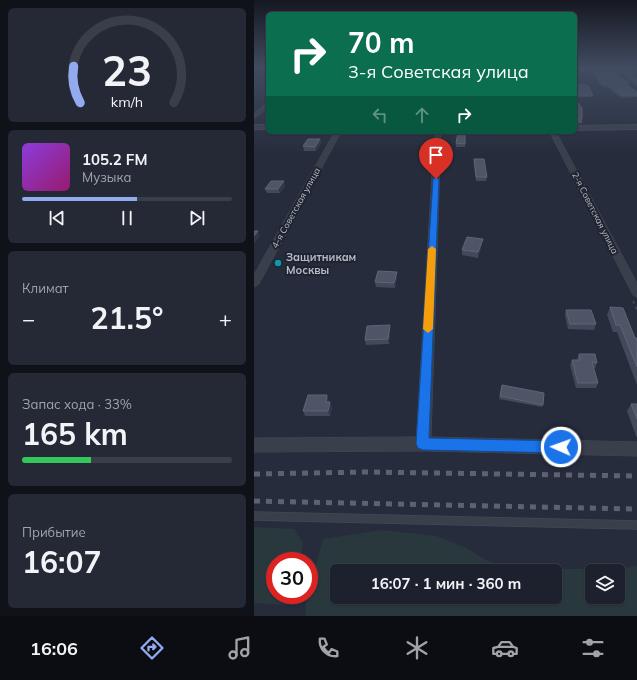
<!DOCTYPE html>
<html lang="ru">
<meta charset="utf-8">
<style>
:root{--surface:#1c212d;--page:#252935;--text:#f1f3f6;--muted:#a0a3aa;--line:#3a3e49;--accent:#92aaf0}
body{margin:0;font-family:Mulish,sans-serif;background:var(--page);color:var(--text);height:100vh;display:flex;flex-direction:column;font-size:15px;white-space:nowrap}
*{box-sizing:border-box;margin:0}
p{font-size:13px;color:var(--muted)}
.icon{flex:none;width:22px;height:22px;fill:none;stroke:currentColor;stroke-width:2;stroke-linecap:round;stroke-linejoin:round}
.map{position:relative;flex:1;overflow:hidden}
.panel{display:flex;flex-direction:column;gap:8px;padding:8px;background:#0f1219;width:254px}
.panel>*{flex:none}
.hud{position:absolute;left:12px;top:12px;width:311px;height:122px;border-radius:6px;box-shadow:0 1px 3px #0004,0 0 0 1px var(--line);background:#0b6e4f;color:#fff;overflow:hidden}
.controls{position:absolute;left:331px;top:564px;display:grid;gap:8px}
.controls a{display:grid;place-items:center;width:40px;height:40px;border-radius:6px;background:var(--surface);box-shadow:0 1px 3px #0004,0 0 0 1px var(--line);font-size:20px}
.speed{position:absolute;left:12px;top:552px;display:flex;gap:8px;font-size:20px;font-weight:700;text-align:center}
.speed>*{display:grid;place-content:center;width:52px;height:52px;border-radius:50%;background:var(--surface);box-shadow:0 1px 3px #0004,0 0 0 1px var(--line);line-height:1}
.speed .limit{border:6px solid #d22;background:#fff;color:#111}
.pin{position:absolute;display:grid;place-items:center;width:34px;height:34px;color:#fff;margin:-41px -17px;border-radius:50% 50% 50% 0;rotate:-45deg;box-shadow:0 0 4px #0007}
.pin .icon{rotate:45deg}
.me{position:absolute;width:44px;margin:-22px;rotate:272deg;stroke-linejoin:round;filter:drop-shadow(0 0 3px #0008)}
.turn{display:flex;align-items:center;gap:14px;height:84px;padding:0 16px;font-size:18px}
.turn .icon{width:52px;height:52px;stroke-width:2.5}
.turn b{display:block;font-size:28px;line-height:34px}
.lanes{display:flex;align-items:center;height:38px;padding:0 16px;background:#0003;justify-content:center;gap:20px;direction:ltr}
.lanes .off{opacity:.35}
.big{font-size:30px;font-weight:700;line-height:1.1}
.panel .widget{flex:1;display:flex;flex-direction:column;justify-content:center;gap:6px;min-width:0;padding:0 14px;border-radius:6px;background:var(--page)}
.panel .dial{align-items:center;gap:0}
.dial svg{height:104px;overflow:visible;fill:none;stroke:var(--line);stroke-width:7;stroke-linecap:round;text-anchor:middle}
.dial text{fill:var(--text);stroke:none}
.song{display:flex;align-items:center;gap:12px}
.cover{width:48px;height:48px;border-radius:6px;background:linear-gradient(135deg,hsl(270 70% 55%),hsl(320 70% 35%))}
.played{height:4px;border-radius:2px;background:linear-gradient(90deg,var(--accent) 55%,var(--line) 55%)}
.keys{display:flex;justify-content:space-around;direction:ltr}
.heat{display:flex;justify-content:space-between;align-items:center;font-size:22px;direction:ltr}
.charge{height:6px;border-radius:3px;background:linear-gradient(90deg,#34c759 33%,var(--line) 0)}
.trip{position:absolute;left:76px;top:564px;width:232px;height:40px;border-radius:6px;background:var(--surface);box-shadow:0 1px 3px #0004,0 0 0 1px var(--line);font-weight:700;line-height:40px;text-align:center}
.dock{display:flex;height:64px;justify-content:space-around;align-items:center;background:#0b0d12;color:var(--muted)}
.dock .icon{width:28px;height:28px}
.dock .on{color:var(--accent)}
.dock b{font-size:18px;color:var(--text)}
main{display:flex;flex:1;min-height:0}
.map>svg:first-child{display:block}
.green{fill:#28383d;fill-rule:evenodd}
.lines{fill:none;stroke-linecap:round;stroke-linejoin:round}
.service-casing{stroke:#434855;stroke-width:1.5}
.minor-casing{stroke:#434855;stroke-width:1}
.tertiary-casing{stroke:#434855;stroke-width:2}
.secondary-casing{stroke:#434855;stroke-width:2}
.path{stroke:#415155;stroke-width:1.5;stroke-dasharray:3 3;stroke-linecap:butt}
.service{fill:#3a3f4c;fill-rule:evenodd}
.minor{fill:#3a3f4c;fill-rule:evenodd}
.tertiary{fill:#3a3f4c;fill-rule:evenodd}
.secondary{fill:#484e5f;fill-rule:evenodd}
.rail{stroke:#5c6273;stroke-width:5;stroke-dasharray:6 6;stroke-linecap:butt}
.wall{fill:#41495a}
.shaded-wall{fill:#313849}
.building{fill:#4d5566;stroke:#5e6575}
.route{fill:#1a73e8;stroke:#114b97}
.slow{fill:#f59e0b}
.culture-dot{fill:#0f9aa8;stroke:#1f2431;stroke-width:1.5}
.labels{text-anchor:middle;stroke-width:4;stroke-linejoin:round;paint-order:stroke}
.far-street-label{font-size:9px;fill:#b6bac7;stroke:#1f2431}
.poi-label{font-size:11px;font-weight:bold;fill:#b6bac7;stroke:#1f2431;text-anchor:start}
</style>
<main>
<section class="panel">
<div class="widget dial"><svg viewBox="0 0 100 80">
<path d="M14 69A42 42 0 1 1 86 69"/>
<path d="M14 69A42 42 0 0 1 9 41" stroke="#92aaf0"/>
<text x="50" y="56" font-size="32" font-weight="700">23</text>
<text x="50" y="72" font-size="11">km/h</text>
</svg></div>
<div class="widget">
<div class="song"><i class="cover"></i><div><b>105.2 FM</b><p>Музыка</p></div></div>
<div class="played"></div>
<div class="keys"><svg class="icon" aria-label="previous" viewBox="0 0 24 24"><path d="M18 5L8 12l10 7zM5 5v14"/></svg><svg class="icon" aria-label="pause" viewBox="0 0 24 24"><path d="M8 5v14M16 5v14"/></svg><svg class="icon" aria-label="next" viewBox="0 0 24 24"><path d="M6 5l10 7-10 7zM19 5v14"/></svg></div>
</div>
<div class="widget"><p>Климат</p>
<div class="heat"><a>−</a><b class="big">21.5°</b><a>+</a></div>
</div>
<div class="widget"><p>Запас хода · 33%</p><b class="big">165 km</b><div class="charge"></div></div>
<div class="widget"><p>Прибытие</p><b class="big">16:07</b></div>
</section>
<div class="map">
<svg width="383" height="616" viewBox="0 0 383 616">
<rect width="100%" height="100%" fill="#262c3c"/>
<!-- green -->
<path class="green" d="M0,527L40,529L49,543L46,561H21V595H35L31,605L0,603Z
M128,530L182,536L210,547L243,566L278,569H362L383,566V616H52V603L69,539ZM83,571H301V597H83ZM338,571H364V597H338Z"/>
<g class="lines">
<!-- service casing -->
<g class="service-casing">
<path id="service" d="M0,512L383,521V529L0,520Z"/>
</g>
<!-- minor casing -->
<g class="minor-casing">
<path id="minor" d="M14,102V107L0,119V114Z
M81,132H87L5,284L0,287V275Z
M181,132H187L177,437L383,442V456L169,451L0,452V438L162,437Z
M296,132H302L383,283V297L379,295L378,293Z"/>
</g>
<!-- tertiary casing -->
<g class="tertiary-casing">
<path id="tertiary" d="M0,125H14V129H0Z
M383,125V129L321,130V126Z"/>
</g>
<!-- secondary casing -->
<g class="secondary-casing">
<path id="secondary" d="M362,68H368L383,80V85Z"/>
</g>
<!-- path -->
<path class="path" d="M379,301L383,310"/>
<!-- service -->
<use href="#service" class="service"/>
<!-- minor -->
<use href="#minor" class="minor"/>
<!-- tertiary -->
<use href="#tertiary" class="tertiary"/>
<!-- secondary -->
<use href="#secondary" class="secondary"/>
<!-- rail -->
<path class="rail" d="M0,474L112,472L383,476
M0,501L383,509"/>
</g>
<!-- wall -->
<path class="wall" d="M325,68H354L375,83L374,85H373L383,92V97L367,98L353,87H348L336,69L329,73Z
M321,85L339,95L338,97H321Z
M211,132V147H202V143Z
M66,139L67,143L62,151H50L49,146Z
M220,159L233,177L232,181H222L220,163Z
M31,186L26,193H13L11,189Z
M229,239L228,244L224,258L208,255V250Z
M143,272V277L141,288L122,287L121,282Z
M356,307L381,338H383V385L363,332H359L353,315Z
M312,310L342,324L340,330L314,329L311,315Z
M136,325V331L135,344L112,345L111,340Z
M325,354L343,363L341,368H339L344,383L342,388H322L316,365L318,360H323V359Z
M248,385L289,405L288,407L245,399Z
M75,400V402L78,407L76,416H51L49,411Z
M377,404H383V437L382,436L373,411Z"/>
<!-- shaded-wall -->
<path class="shaded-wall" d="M335,68H336V69L329,73V71Z
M321,122H328L327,124L321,125Z
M66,139L67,143L62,151L61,147Z
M30,181L31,186L26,193L24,189Z
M4,231L6,236L0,244V236Z
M229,239L228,244L224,258V252Z
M143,272V277L141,288L140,283Z
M136,325V331L135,344L134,339Z
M73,395L75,400L74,407L72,402Z
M76,402L78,407L76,416L74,411Z"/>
<!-- building -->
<path class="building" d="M327,68H335L329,71Z
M337,68H354L375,83H370L383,92V95H368L354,84H348Z
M321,85H333L339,95H321Z
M321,99L328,108V119H326L328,122H321Z
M204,132H211V144L202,143Z
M54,139H66L61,147L49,146Z
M220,159H230L233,177H222Z
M17,181H30L24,189H11Z
M0,231H4L0,236Z
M213,237L229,239L224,252L208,250Z
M124,271L143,272L140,283L121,282Z
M356,307L369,308L381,338H383V367L366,325H362Z
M312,310H337L342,324H316Z
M136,325L134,339L111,340L113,326Z
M325,354H341L343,363L338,362L344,383H324L318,360H326Z
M248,385L290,393L289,405L246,396Z
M54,395H73L72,402H76L74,411H49Z
M377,404H383V419Z"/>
<!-- sky -->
<linearGradient id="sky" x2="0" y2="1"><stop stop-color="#151821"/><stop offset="0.44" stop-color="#414b61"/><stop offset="1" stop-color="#414b61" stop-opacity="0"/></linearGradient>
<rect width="383" height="154" fill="url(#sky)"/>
<!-- route -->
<path class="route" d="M182,177L185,179L175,438L307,441L311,443L313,447L311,451L307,453L169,450L164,448L162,444L179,179Z"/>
<!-- slow -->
<path class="slow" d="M178,246L182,249L179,329L174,333L169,329L174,249Z"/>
<!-- markers -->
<circle class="culture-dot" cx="24" cy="263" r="4"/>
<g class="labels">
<!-- far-street labels -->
<g class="far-street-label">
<text transform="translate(42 208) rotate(-61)" y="3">4-я Советская улица</text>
<text transform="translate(341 213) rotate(63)" y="3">2-я Советская улица</text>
</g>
<!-- poi labels -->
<g class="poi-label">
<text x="32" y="261">Защитникам<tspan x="32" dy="13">Москвы</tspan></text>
</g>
</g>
</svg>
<div class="controls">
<a><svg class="icon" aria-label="layers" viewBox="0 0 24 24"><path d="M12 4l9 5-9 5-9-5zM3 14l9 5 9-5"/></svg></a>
</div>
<div class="speed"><div class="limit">30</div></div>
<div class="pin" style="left:182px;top:179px;background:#d93025"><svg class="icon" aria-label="arrive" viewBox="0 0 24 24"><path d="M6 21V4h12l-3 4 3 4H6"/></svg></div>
<svg class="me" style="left:307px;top:447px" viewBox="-20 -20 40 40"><circle r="17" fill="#1a73e8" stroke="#fff" stroke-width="3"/><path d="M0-11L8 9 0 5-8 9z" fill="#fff"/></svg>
<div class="trip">16:07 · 1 мин · 360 m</div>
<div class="hud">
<div class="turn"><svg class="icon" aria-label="right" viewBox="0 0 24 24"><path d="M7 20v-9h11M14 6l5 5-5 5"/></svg><div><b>70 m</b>3-я Советская улица</div></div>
<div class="lanes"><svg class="icon off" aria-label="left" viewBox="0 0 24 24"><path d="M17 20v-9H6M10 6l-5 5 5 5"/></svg><svg class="icon off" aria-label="ahead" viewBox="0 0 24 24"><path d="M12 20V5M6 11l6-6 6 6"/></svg><svg class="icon" aria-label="right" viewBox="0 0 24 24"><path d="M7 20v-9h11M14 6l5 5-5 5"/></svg></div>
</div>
</div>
</main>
<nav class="dock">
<b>16:06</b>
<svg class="icon on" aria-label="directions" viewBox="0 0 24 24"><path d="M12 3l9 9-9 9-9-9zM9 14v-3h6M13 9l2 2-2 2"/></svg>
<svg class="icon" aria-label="music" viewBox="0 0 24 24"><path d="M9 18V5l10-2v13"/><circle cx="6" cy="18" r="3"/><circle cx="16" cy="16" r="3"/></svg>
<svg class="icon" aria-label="phone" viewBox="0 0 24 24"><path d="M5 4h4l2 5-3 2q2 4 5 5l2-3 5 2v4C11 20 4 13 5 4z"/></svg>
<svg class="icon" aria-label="climate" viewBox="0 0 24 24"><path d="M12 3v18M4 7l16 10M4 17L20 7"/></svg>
<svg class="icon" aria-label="car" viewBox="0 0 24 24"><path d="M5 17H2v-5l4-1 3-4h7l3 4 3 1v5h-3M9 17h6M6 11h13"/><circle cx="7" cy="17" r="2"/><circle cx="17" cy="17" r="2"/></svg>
<svg class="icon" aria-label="filters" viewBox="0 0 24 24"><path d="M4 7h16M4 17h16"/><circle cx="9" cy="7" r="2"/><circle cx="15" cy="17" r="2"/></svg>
</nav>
